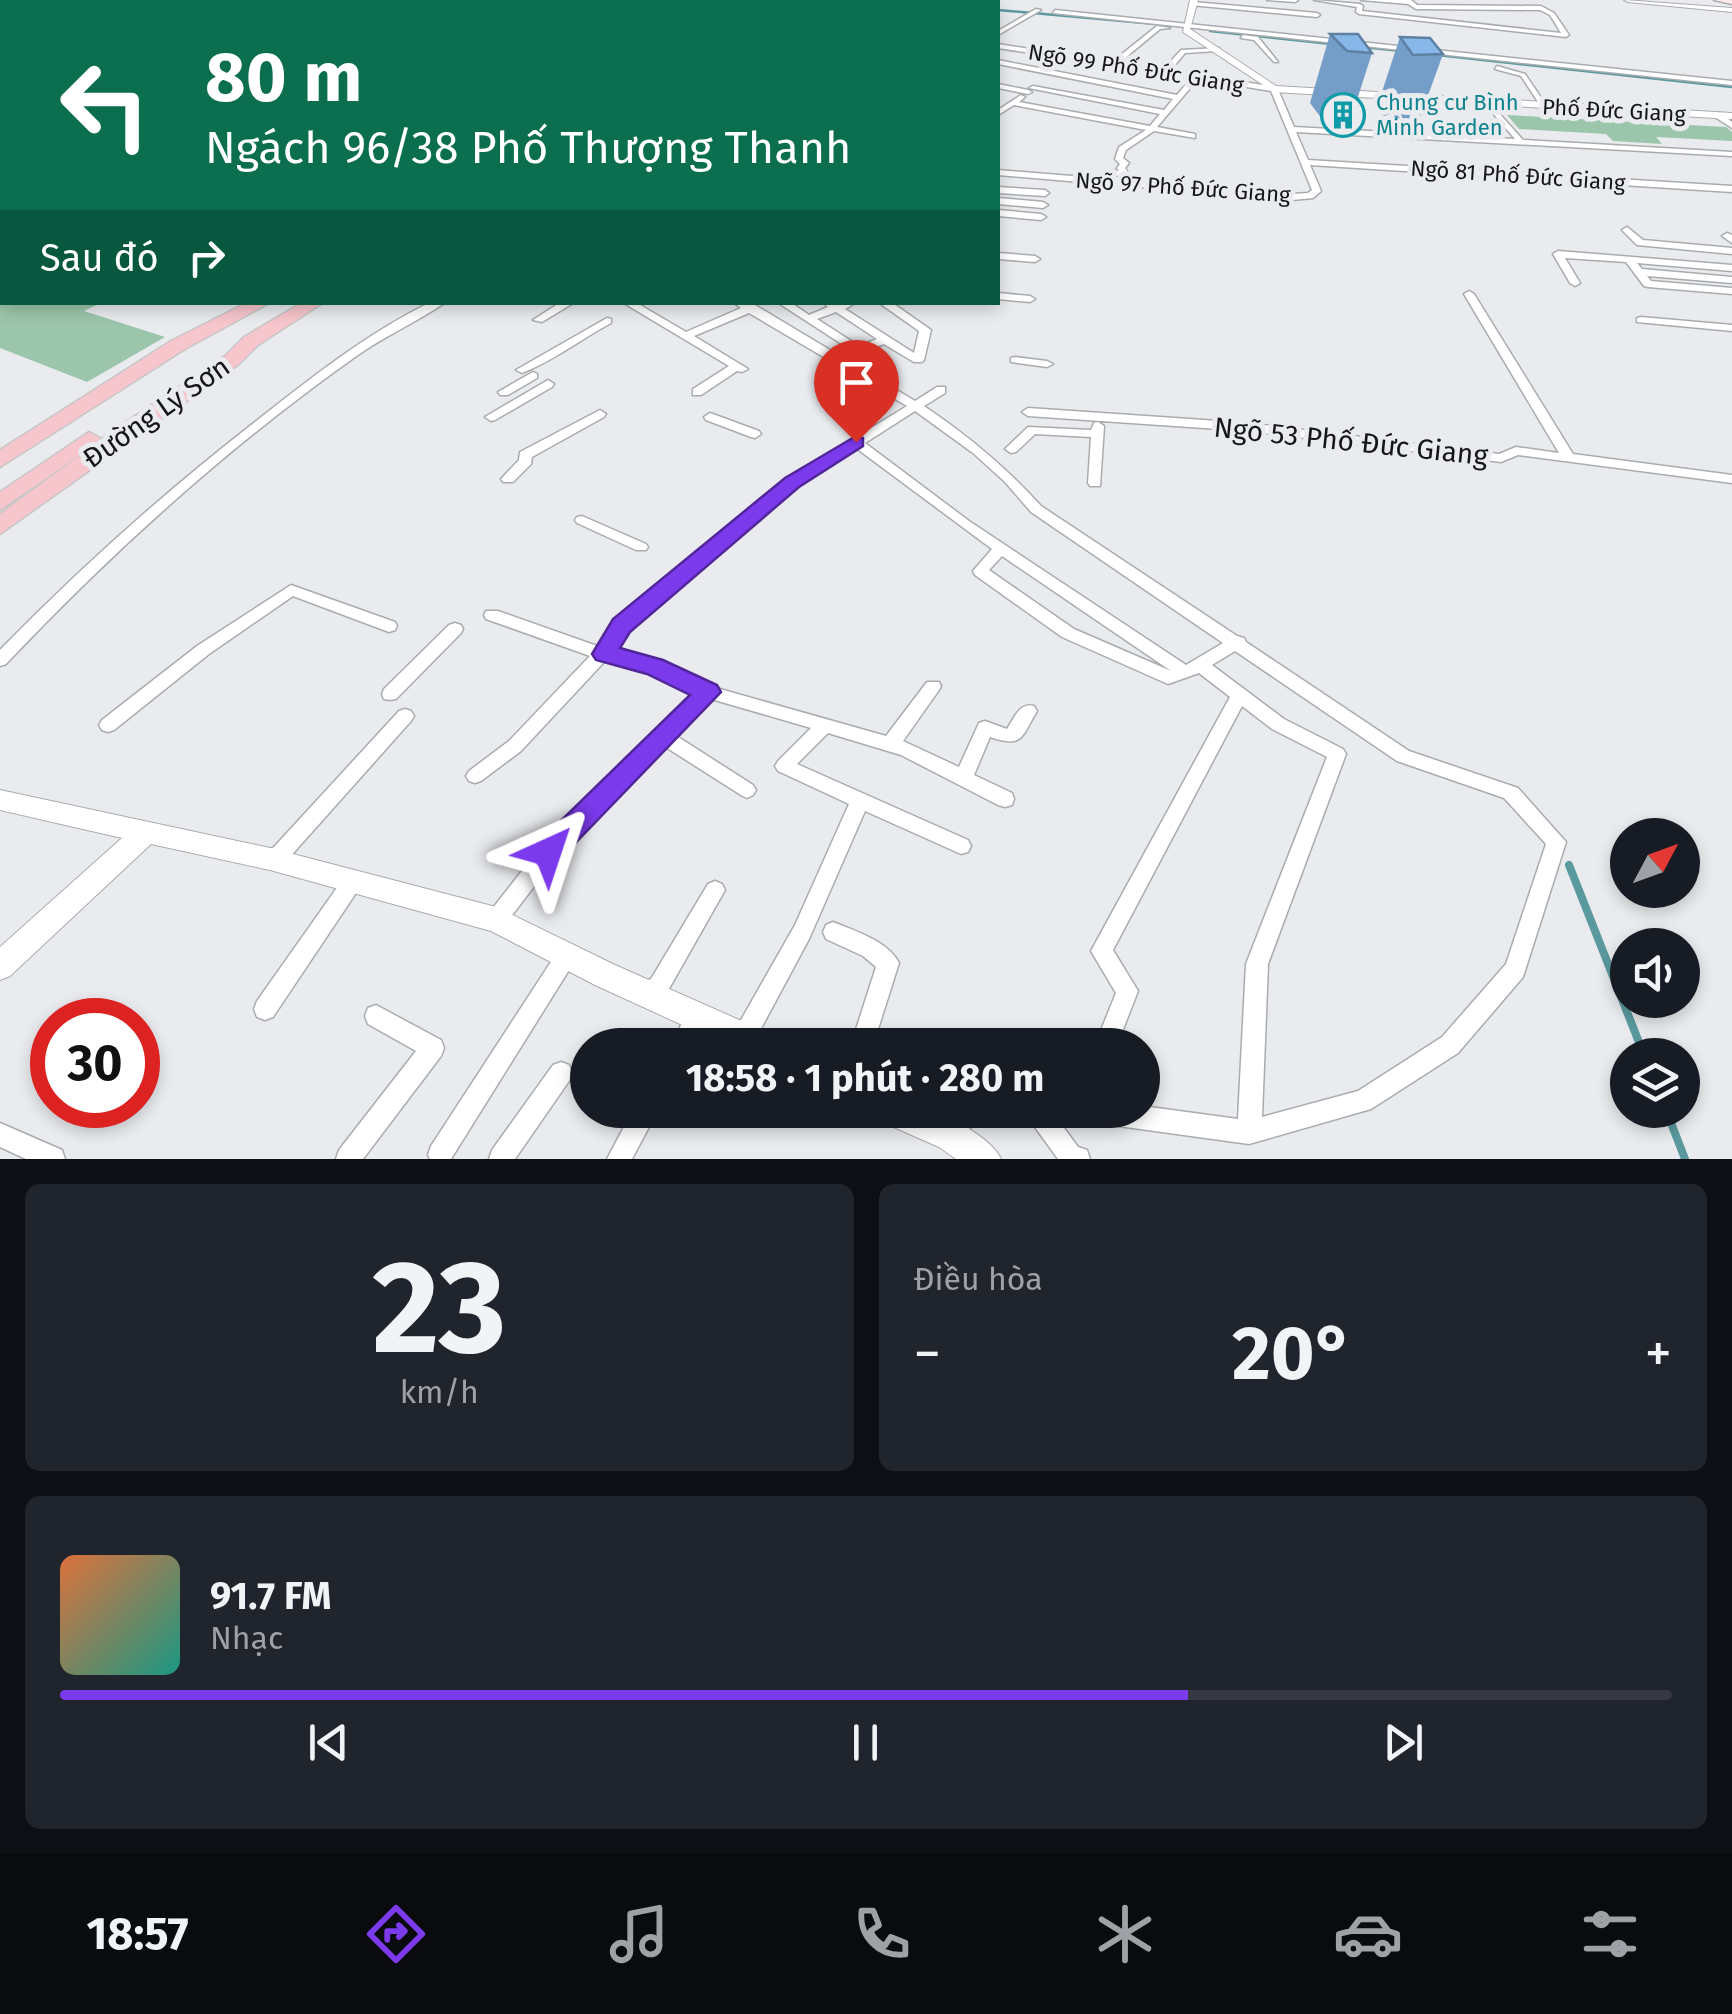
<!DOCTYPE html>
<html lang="vi">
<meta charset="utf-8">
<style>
:root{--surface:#171b24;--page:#20242c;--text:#f1f3f6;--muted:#9ea1a6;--line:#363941;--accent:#7c3aed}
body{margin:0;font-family:"Fira Sans",sans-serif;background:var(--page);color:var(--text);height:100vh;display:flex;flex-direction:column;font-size:38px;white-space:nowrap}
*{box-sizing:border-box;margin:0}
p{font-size:32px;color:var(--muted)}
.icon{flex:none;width:55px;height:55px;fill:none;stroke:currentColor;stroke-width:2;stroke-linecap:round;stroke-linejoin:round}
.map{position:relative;height:1159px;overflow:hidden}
.panel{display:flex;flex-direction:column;gap:25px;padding:25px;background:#0d0f14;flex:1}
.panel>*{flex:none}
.top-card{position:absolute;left:0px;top:0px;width:1000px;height:305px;box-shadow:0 5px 15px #0003;background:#0b6e4f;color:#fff;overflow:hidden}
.needle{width:65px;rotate:49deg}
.controls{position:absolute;left:1610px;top:818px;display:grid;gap:20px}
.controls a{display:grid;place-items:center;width:90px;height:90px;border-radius:50%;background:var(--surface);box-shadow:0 5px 15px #0003;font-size:50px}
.speed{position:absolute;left:30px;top:998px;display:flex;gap:20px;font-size:50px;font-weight:700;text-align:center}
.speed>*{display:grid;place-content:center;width:130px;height:130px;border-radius:50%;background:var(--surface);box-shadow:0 5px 15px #0003;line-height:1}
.speed .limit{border:15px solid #d22;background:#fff;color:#111}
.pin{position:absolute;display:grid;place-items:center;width:85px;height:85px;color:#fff;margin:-102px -42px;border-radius:50% 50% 50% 0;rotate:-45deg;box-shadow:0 0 10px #0007}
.pin .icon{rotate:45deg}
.me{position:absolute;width:110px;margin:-55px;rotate:42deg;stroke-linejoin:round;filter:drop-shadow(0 0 8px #0008)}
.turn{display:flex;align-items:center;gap:35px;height:210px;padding:0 40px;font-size:45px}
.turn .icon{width:130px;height:130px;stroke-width:2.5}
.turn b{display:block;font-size:70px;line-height:85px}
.then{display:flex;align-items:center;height:95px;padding:0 40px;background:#0003;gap:20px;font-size:38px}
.big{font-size:75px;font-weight:700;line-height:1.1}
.panel .tile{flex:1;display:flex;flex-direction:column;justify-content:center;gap:15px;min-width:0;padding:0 35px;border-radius:15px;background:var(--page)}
.panel .dial{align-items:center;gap:0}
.dial b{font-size:130px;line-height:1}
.song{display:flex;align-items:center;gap:30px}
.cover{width:120px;height:120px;border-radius:15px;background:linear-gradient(135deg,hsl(20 70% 55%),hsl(170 70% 35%))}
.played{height:10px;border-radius:5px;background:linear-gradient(90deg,var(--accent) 70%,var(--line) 70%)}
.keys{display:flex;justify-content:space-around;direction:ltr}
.heat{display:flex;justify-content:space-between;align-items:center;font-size:55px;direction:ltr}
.panel .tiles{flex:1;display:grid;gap:25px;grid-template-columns:1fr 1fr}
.tile:last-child{grid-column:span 2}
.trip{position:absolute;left:570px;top:1028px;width:590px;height:100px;border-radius:50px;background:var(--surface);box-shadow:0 5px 15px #0003;font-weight:700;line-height:100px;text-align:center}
.menu{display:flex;height:160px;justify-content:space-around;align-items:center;background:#090b0e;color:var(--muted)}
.menu .icon{width:70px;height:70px}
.menu .current{color:var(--accent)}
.menu b{font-size:45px;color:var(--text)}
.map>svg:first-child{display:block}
.green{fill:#9cc6ab}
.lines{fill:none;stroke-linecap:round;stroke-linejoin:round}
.stream-far1{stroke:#5a9a9e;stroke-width:2.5}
.stream{stroke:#5a9a9e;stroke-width:8}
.minor-casing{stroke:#a9acae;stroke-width:3}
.tertiary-casing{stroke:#a9acae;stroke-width:2}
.secondary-casing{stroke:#a9acae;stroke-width:3}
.trunk-casing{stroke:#c7c7c7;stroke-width:3}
.minor{fill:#fff;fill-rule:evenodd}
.tertiary{fill:#fff;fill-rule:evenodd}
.secondary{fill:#fceaec;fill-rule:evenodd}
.trunk{fill:#f7c6cc;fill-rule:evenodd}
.wall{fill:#749ec8}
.shaded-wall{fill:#5e81a3}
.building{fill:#87b8e9;stroke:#5e81a3;stroke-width:2.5}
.route{fill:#7c3aed;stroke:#51269a;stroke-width:2.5}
.labels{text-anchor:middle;stroke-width:10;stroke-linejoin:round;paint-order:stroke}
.far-street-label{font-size:22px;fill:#151617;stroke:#e9ebee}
.far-culture-label{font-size:22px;fill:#0d838f;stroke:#e9ebee;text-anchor:start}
.street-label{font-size:28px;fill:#151617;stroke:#e9ebee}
</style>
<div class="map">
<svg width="1732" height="1159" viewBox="0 0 1732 1159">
<rect width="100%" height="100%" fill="#e9ebee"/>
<!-- green -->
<path class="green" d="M1507,115L1726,127L1732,132V141L1656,137L1662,144L1613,141L1606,134L1519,129Z
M0,149L2,302L101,303L84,311L165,337L87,382L0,348Z"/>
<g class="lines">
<!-- stream-far1 -->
<path class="stream-far1" d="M998,10L1178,26
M1210,31L1331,44
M1362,47L1401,51
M1437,55L1732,87"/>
<!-- stream -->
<path class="stream" d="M1569,865L1644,1055
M1666,1110L1685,1159"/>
<!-- minor casing -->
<g class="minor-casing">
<path id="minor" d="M306,0H312L314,2H308Z
M1267,0H1298L1295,2Z
M1314,0L1360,4L1363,6L1362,11L1561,33L1550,15L1540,10L1416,9L1408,4L1361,0H1411L1417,5L1541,6L1554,13L1569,35L1566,37L1359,14L1356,12L1357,7Z
M1193,2L1317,13L1320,15L1317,17L1191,5Z
M1036,9L1041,10L998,35V31Z
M1055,10L1732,81V85L1053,13Z
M1157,26L1170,28L1160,29L1119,63L1163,70L1181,50L1219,48L1217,51L1185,53L1170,71L1277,87L1294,127L1444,135L1420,100L1424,98L1452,136L1515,139L1485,104L1489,102L1523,140L1732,152V156L1296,132L1308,160L1732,186V192L1310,165L1321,191L1313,198L1292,200L998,175V170L1292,194L1308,193L1312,190L1271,91L1198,79L1157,127L1195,134V138L1154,131L1126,150L1123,158L1129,163L1125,168L1130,175L1126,178L1108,173L1112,170L1119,171L1117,168L1120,164L1115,159L1119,147L1146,130L1014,105L998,115V110L1021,95L1025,97L1019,102L1150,126L1160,114L1029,88L1033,86L1164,110L1173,99L998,64V60L1177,95L1191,78L998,48V44L1112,62Z
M1243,35L1258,37L1278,62H1274L1254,40L1241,38Z
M0,50L2,51V55L0,54Z
M1497,66L1525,74L1548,108H1542L1521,76L1495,69Z
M0,75H2V79L0,80Z
M998,84L1028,90L1032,92L1028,94L998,88Z
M0,89H2V94H0Z
M1715,113H1721L1732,122V128L1715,117Z
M0,114H2V119H0Z
M0,145H2V150H0Z
M998,187L1045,190L1049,193L1045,196L998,193Z
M998,198L1043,202L1048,205L1043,208L998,204Z
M998,210L1041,214L1046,217L1041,220L998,216Z
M1627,227L1643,240L1732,248V254L1637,245L1622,230Z
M1727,233L1732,235V243L1722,236Z
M1558,251L1732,265V271L1637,263L1642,269L1732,277V283L1647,276L1651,281L1732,288V294L1648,287L1644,286L1626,262L1565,258L1580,283L1575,286L1570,283L1553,254Z
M998,253L1035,256L1040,259L1035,262L998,259Z
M1469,291L1474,294L1573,454L1732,475V483L1518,455L1501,462L1248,431L1028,416L1022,412L1028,408L1248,423L1499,454L1516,447L1559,453L1464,294Z
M998,293L1030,296L1035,299L1030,302L998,299Z
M431,302H446C417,322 384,336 355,357C228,447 112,552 6,664L0,666V650C80,568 165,492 255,422C311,378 367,333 431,302Z
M561,302H575L542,322L533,320Z
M622,302H635L686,332L741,308L733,302H750L915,401L937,387H945V393L924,406C967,435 1006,467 1041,506L1237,636L1244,638L1246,642L1409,751L1518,788L1566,842L1523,977L1458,1053L1371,1109L1249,1144L1111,1125L1061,1124L1078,1147L1087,1150L1090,1159H1058L1032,1123L982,1120L964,1132L958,1144L950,1148L942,1144L938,1136L948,1116L955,1110H1142V1106L1238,1119L1246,964L1327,757L1272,729L1242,706L1113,950L1138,991L1117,1045H1095L1116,993L1091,951L1230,697L1199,673L1168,684L1062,637L975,575L973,571L992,549L856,448L797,486L628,629L614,651L660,663L713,687L886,736L927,682H939L941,686L939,690L903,741L959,767L979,723L985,721L1007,729C1014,718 1020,702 1034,706L1037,711C1021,738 1023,748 990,737L974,775L1012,793L1014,799L1012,805L1005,807L998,805L901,755L828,733L797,764L968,840L971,846L968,852L961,854L865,811L809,939L757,1036L738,1044L730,1041L727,1033L730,1025L741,1020L795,925L849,804L778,771L775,766L778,761L811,728L711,699L675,735L753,785L756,790L753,795L747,798L741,795L664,746L571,838L503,927L496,930L489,927L486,920L489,913L557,826L696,694L650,672L605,661L521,751L481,781L475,783L469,781L466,776L469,771L509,741L590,656L486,619L484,615L486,611H498L600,647L616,621L787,480L907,406L749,313L694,336L748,369L742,372L737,371L701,395H693V389L729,366ZM915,411L973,453L1005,482L1031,512L1223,643L1186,665L969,521L865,443ZM1002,556L1171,671L1074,629L989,570ZM1235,651L1397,761L1504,798L1546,844L1506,964L1442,1037L1358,1091L1262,1117L1268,964L1346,754L1343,749L1284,719L1212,665Z
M777,302H790L809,315L828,307L822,302H857L845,309L914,353L919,331L878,302H891L931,330L924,360L922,362H914L884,344L862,352H854ZM836,312L877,339L859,346L817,319Z
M1641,317L1732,325V331L1637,322V318Z
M607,318L611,319V323C581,339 553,361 522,373L516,370Z
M1015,357L1047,361L1053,364L1047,367L1011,362V358Z
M533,372L537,374V378L508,395H500L498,392Z
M548,380L554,384L552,387L495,420L491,421L485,417Z
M600,410L606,414L604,417L532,457L531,464L513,482H503L501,479L519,460L520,452Z
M710,413L759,431L761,434L755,438L751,437L706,420L704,417Z
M1098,422L1104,426L1100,486H1090L1088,483L1091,437L1035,434L1016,452L1011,453L1005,449L1028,427L1091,430L1094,423Z
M582,516L646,544L648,547L646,550H636L577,523L575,520L577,517Z
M291,585L395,622L397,626L395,630L389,632L293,596L209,654L114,730L108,732L102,730L99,725L102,720L197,646Z
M455,623L461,625L463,629L461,633L396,699L390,700L384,699L382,694L384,689L449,625Z
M405,709L411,711L414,716L411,721L288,859L270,868L263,865L260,859L263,853L274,847L399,711Z
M353,872L360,875L363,881L360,887L273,1017L265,1020L257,1017L254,1009L257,1001L346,875Z
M715,881L722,884L725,890L666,994L645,1002L637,998L634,991L637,984L651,979L708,884Z
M833,922C855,931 888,941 899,963L873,1045H851L876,967L863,956L826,939L823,932L826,925Z
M567,945L574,948L578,955L574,962L451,1159H430L428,1155L431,1146L560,948Z
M376,1005L441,1040L444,1048L441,1056L363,1159H336L339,1150L416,1051L368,1024L365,1016L368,1008Z
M697,1006L705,1009L708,1017L694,1045H671L689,1009Z
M561,1062L569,1065L572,1073L569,1081L515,1159H489L492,1150L553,1065Z
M633,1110H658L632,1159H607Z
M0,1123L62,1150L65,1159H26L0,1147Z"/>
</g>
<!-- tertiary casing -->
<g class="tertiary-casing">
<path id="tertiary" d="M1190,0H1198L1190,29L1276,86L1732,113V119L1274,92L1183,32Z
M1624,0L1732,8V12L1628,2Z
M0,790L270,848L496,907L615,965L771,1034L775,1045H726L595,985L491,931L270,870L151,844L10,976L0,980V947L122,838L0,810Z
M875,1110C891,1110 907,1109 923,1110C945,1112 993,1139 1001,1159H956L939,1147L880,1121Z"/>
</g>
<!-- secondary casing -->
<g class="secondary-casing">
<path id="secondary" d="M1714,0H1732V4Z
M0,8L2,9V15L0,14Z"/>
</g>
<!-- trunk casing -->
<g class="trunk-casing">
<path id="trunk" d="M248,302H271L185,349L0,467V450L171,341Z
M303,302H324L258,345L239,364L0,534V514L120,426L225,356L244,337Z
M89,432L100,438L97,443L0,510V492Z"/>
</g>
<!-- minor -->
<use href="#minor" class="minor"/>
<!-- tertiary -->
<use href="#tertiary" class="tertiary"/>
<!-- secondary -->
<use href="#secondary" class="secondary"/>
<!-- trunk -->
<use href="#trunk" class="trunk"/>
</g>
<!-- wall -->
<path class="wall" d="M1330,34L1372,53L1349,125L1325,123L1310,103Z
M1400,37L1443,54L1417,126L1388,127L1377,107Z"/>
<!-- shaded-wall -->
<path class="shaded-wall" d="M2,60V74H0V61Z"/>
<!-- building -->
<path class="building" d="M1330,34H1358L1372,53L1347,51Z
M1400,37L1430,38L1443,54L1413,55Z"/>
<!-- route -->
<path class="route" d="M856,436L863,438V446L799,487L630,632L620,648L663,660L717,685L721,692L558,861L548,865L538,861L533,852L538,843L690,695L647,674L596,660L592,654L613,619L785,478Z"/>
<!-- icons -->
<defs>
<g id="building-ring" transform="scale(2.25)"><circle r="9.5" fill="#e9ebee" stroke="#0f9aa8" stroke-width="1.5"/><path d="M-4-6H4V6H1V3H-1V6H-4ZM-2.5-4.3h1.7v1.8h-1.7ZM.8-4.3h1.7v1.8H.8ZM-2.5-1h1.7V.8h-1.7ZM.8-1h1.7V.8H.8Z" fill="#0f9aa8"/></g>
</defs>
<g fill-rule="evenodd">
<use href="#building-ring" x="1343" y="115"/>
</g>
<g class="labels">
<!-- far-street labels -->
<g class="far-street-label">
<text transform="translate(1136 68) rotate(9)" y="8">Ngõ 99 Phố Đức Giang</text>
<text transform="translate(1614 110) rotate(3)" y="8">Phố Đức Giang</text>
<text transform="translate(1518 175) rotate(4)" y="8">Ngõ 81 Phố Đức Giang</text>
<text transform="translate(1183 187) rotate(4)" y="8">Ngõ 97 Phố Đức Giang</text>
</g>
<!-- far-culture labels -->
<g class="far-culture-label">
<text x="1376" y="110">Chung cư Bình<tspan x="1376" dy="25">Minh Garden</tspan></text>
</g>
<!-- street labels -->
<g class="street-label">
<text transform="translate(156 412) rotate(-35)" y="10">Đường Lý Sơn</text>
<text transform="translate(1351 441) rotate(6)" y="10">Ngõ 53 Phố Đức Giang</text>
</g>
</g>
</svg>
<div class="controls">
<a><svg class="needle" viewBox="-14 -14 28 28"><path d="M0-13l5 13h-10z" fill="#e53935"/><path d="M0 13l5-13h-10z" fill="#9ea1a6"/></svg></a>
<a><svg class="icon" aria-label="sound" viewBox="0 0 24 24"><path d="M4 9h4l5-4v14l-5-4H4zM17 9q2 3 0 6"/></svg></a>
<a><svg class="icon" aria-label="layers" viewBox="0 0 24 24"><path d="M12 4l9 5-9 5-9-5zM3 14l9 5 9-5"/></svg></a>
</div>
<div class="speed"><div class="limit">30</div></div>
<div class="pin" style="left:856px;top:442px;background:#d93025"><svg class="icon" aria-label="arrive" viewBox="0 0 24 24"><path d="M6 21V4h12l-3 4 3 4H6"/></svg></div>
<svg class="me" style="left:548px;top:852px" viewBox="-20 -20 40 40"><path d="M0-17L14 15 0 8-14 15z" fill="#7c3aed" stroke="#fff" stroke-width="4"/></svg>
<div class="trip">18:58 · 1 phút · 280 m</div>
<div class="top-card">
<div class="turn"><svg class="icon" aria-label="left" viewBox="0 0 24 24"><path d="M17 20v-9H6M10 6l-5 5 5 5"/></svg><div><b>80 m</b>Ngách 96/38 Phố Thượng Thanh</div></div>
<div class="then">Sau đó<svg class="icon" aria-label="right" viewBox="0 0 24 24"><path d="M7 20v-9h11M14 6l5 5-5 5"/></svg></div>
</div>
</div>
<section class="panel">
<div class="tiles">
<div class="tile dial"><b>23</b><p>km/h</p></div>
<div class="tile"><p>Điều hòa</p>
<div class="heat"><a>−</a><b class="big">20°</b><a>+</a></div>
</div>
<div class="tile">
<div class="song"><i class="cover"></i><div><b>91.7 FM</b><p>Nhạc</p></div></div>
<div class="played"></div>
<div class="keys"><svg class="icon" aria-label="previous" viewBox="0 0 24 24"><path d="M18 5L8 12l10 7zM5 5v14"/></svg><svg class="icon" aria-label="pause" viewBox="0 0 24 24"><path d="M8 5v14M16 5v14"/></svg><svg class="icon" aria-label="next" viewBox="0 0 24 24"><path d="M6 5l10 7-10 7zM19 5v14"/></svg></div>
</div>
</div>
</section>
<nav class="menu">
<b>18:57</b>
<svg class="icon current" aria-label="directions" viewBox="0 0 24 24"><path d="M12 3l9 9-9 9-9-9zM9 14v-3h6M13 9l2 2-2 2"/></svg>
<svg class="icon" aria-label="music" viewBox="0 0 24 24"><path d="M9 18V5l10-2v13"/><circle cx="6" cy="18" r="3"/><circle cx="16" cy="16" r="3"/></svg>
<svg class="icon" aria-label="phone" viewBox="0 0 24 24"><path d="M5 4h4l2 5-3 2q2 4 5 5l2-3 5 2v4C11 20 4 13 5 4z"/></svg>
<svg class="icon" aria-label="climate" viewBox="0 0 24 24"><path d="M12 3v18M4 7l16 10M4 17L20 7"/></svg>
<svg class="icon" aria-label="car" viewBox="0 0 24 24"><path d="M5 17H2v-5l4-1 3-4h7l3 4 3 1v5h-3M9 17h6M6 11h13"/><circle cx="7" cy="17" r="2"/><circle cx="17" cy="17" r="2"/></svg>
<svg class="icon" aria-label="filters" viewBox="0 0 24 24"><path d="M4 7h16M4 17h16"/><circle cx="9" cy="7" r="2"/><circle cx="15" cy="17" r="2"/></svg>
</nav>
